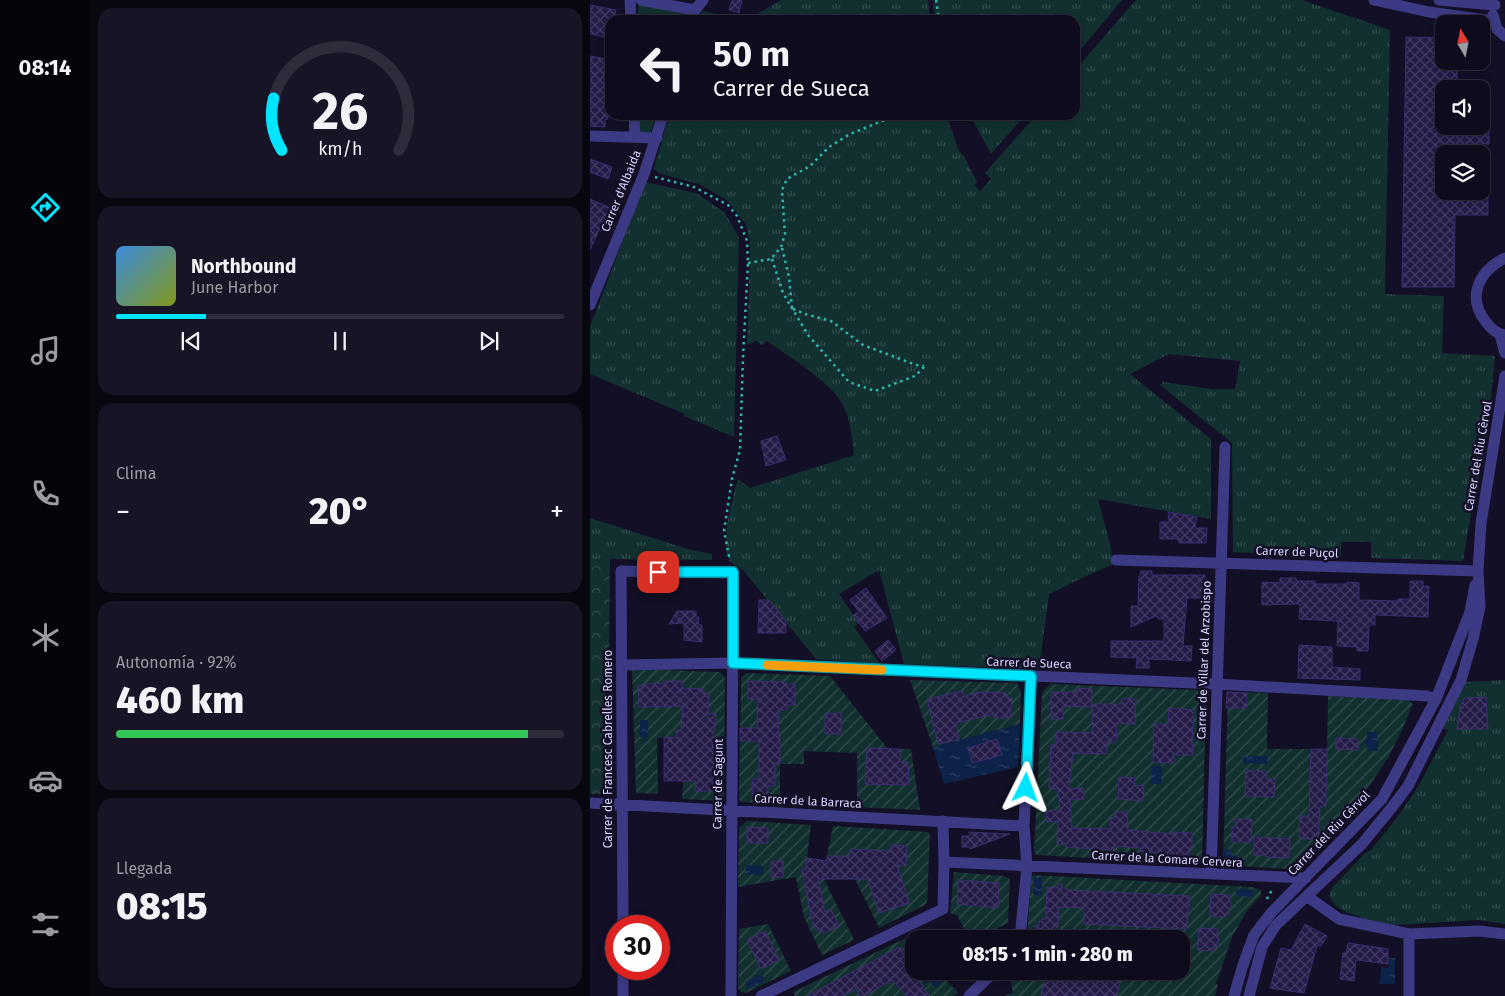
<!DOCTYPE html>
<html lang="es">
<meta charset="utf-8">
<style>
:root{--surface:#0e0b1c;--page:#171425;--text:#f1f3f6;--muted:#9b9ba3;--line:#2e2b3b;--accent:#00e5ff}
body{margin:0;font-family:"Fira Sans",sans-serif;background:var(--page);color:var(--text);height:100vh;display:flex;flex-direction:column;font-size:19px;white-space:nowrap}
*{box-sizing:border-box;margin:0}
p{font-size:16px;color:var(--muted)}
.icon{flex:none;width:28px;height:28px;fill:none;stroke:currentColor;stroke-width:2;stroke-linecap:round;stroke-linejoin:round}
.map{position:relative;flex:1;overflow:hidden}
.details{display:flex;flex-direction:column;gap:8px;padding:8px;background:#08060f;width:500px}
.details>*{flex:none}
.hud{position:absolute;left:15px;top:15px;width:475px;height:105px;border-radius:15px;box-shadow:0 2px 8px #0003,0 0 0 1px var(--line);background:#0e0b1c;color:var(--text);overflow:hidden}
.needle{width:32px;rotate:350deg}
.tools{position:absolute;left:845px;top:15px;display:grid;gap:10px}
.tools a{display:grid;place-items:center;width:55px;height:55px;border-radius:10px;background:var(--surface);box-shadow:0 2px 8px #0003,0 0 0 1px var(--line);font-size:25px}
.speed{position:absolute;left:15px;top:915px;display:flex;gap:10px;font-size:25px;font-weight:700;text-align:center}
.speed>*{display:grid;place-content:center;width:65px;height:65px;border-radius:50%;background:var(--surface);box-shadow:0 2px 8px #0003,0 0 0 1px var(--line);line-height:1}
.speed .limit{border:8px solid #d22;background:#fff;color:#111}
.pin{position:absolute;display:grid;place-items:center;width:42px;height:42px;color:#fff;margin:-21px;border-radius:10px;box-shadow:0 2px 8px #0006}
.me{position:absolute;width:55px;margin:-28px;rotate:3deg;stroke-linejoin:round;filter:drop-shadow(0 0 4px #0008)}
.turn{display:flex;align-items:center;gap:18px;height:105px;padding:0 25px;font-size:22px}
.turn .icon{width:65px;height:65px;stroke-width:2.5}
.turn b{display:block;font-size:35px;line-height:42px}
.big{font-size:38px;font-weight:800;line-height:1.1}
.details .tile{flex:1;display:flex;flex-direction:column;justify-content:center;gap:8px;min-width:0;padding:0 18px;border-radius:15px;background:var(--page)}
.details .dial{align-items:center;gap:0}
.dial svg{height:130px;overflow:visible;fill:none;stroke:var(--line);stroke-width:7;stroke-linecap:round;text-anchor:middle}
.dial text{fill:var(--text);stroke:none}
.song{display:flex;align-items:center;gap:15px}
.cover{width:60px;height:60px;border-radius:8px;background:linear-gradient(135deg,hsl(210 70% 55%),hsl(70 70% 35%))}
.played{height:5px;border-radius:2px;background:linear-gradient(90deg,var(--accent) 20%,var(--line) 20%)}
.keys{display:flex;justify-content:space-around;direction:ltr}
.heat{display:flex;justify-content:space-between;align-items:center;font-size:28px;direction:ltr}
.charge{height:8px;border-radius:4px;background:linear-gradient(90deg,#34c759 92%,var(--line) 0)}
.trip{position:absolute;left:315px;top:930px;width:285px;height:50px;border-radius:15px;background:var(--surface);box-shadow:0 2px 8px #0003,0 0 0 1px var(--line);font-weight:800;line-height:50px;text-align:center}
main{display:flex;flex:1;min-height:0}
.menu{display:flex;flex-direction:column;width:90px;justify-content:space-around;align-items:center;background:#06040b;color:var(--muted)}
.menu .icon{width:35px;height:35px}
.menu .active{color:var(--accent)}
.menu b{font-size:22px;color:var(--text)}
.map>svg:first-child{display:block}
.grass{fill:url(#grass-tufts)}
.forest{fill:url(#forest-crowns)}
.garden{fill:url(#garden-furrows)}
.water{fill:url(#water-ripples)}
.building{fill:url(#building-cross-hatch);stroke:#3b2d73}
.lines{fill:none;stroke-linecap:round;stroke-linejoin:round}
.path{stroke:#2fb8b0;stroke-width:2.5;stroke-dasharray:2.5 4;stroke-linecap:butt}
.street{stroke:#3d3a85;stroke-width:11}
.route-casing{stroke:#0095a6;stroke-width:12}
.route{stroke:#00e5ff;stroke-width:9}
.slow{stroke:#f59e0b;stroke-width:9}
.labels{text-anchor:middle;stroke-width:5;stroke-linejoin:round;paint-order:stroke}
.street-label{font-size:12px;fill:#d9d4ff;stroke:#130f26}
</style>
<main>
<nav class="menu">
<b>08:14</b>
<svg class="icon active" aria-label="directions" viewBox="0 0 24 24"><path d="M12 3l9 9-9 9-9-9zM9 14v-3h6M13 9l2 2-2 2"/></svg>
<svg class="icon" aria-label="music" viewBox="0 0 24 24"><path d="M9 18V5l10-2v13"/><circle cx="6" cy="18" r="3"/><circle cx="16" cy="16" r="3"/></svg>
<svg class="icon" aria-label="phone" viewBox="0 0 24 24"><path d="M5 4h4l2 5-3 2q2 4 5 5l2-3 5 2v4C11 20 4 13 5 4z"/></svg>
<svg class="icon" aria-label="climate" viewBox="0 0 24 24"><path d="M12 3v18M4 7l16 10M4 17L20 7"/></svg>
<svg class="icon" aria-label="car" viewBox="0 0 24 24"><path d="M5 17H2v-5l4-1 3-4h7l3 4 3 1v5h-3M9 17h6M6 11h13"/><circle cx="7" cy="17" r="2"/><circle cx="17" cy="17" r="2"/></svg>
<svg class="icon" aria-label="filters" viewBox="0 0 24 24"><path d="M4 7h16M4 17h16"/><circle cx="9" cy="7" r="2"/><circle cx="15" cy="17" r="2"/></svg>
</nav>
<section class="details">
<div class="tile dial"><svg viewBox="0 0 100 80">
<path d="M14 69A42 42 0 1 1 86 69"/>
<path d="M14 69A42 42 0 0 1 9 37" stroke="#00e5ff"/>
<text x="50" y="56" font-size="32" font-weight="700">26</text>
<text x="50" y="72" font-size="11">km/h</text>
</svg></div>
<div class="tile">
<div class="song"><i class="cover"></i><div><b>Northbound</b><p>June Harbor</p></div></div>
<div class="played"></div>
<div class="keys"><svg class="icon" aria-label="previous" viewBox="0 0 24 24"><path d="M18 5L8 12l10 7zM5 5v14"/></svg><svg class="icon" aria-label="pause" viewBox="0 0 24 24"><path d="M8 5v14M16 5v14"/></svg><svg class="icon" aria-label="next" viewBox="0 0 24 24"><path d="M6 5l10 7-10 7zM19 5v14"/></svg></div>
</div>
<div class="tile"><p>Clima</p>
<div class="heat"><a>−</a><b class="big">20°</b><a>+</a></div>
</div>
<div class="tile"><p>Autonomía · 92%</p><b class="big">460 km</b><div class="charge"></div></div>
<div class="tile"><p>Llegada</p><b class="big">08:15</b></div>
</section>
<div class="map">
<svg width="915" height="996" viewBox="0 0 915 996">
<defs>
<pattern id="grass-tufts" width="24" height="20" patternUnits="userSpaceOnUse" patternTransform="scale(1.25)"><rect width="24" height="20" fill="#12302f"/><path d="M3 7l-1-3M5 7V3M7 7l1-3M15 17l-1-3M17 17v-4M19 17l1-3" fill="none" stroke="#344d4e"/></pattern>
<pattern id="forest-crowns" width="20" height="18" patternUnits="userSpaceOnUse" patternTransform="scale(1.25)"><rect width="20" height="18" fill="#12302f"/><path d="M2 6a3 3 0 1 1 6 0M12 15a3 3 0 1 1 6 0" fill="none" stroke="#344d4e"/></pattern>
<pattern id="garden-furrows" width="10" height="10" patternUnits="userSpaceOnUse" patternTransform="scale(1.25)"><rect width="10" height="10" fill="#12302f"/><path d="M-1 1l2-2M0 10L10 0M9 11l2-2" fill="none" stroke="#344d4e"/></pattern>
<pattern id="water-ripples" width="26" height="14" patternUnits="userSpaceOnUse" patternTransform="scale(1.25)"><rect width="26" height="14" fill="#0c2248"/><path d="M2 4q2-2 4 0t4 0M15 11q2-2 4 0t4 0" fill="none" stroke="#2f4163"/></pattern>
<pattern id="building-cross-hatch" width="8" height="8" patternUnits="userSpaceOnUse" patternTransform="scale(1.25)"><rect width="8" height="8" fill="#241b47"/><path d="M0 0l8 8M0 8l8-8" fill="none" stroke="#433b63"/></pattern>
</defs>
<rect width="100%" height="100%" fill="#130f26"/>
<!-- grass -->
<path class="grass" d="M191,0H338L340,20H108L112,11L155,20L169,17V13Z
M345,0H532L485,56V20H346L343,6Z
M546,0H712L800,30L795,294L854,296L852,353L905,356L896,449L881,514L873,561L781,558V542H751V557L643,552L642,443L570,385L573,382L622,389H645L650,361L579,354L540,374L621,439V519L508,499L521,548L522,565L509,570L459,594L449,669L314,664L289,570L249,594L269,623L264,627L290,664L226,659L153,570C148,567 143,565 140,561C129,545 143,496 148,479L160,488L264,455C262,440 261,423 255,409C245,384 199,357 177,341L172,345L166,341L157,345L160,260V244L156,225L138,201L109,184L68,173L64,169L79,115H357L368,149L375,158L387,182L384,185L390,191L401,179L395,173L446,115H485V70Z
M48,3L94,12L92,20H48Z
M49,115H66L60,135L50,134Z
M380,115H435L401,154Z
M55,182L106,193L134,212L149,237L144,437L94,416L95,414L0,374V327Z
M0,518L101,550L122,554V560L0,559Z
M915,680V924L889,920L804,925L782,921L756,912L746,906L739,896L742,888L775,853L781,850L809,815L829,785L858,730L853,729L873,682Z"/>
<!-- forest -->
<path class="forest" d="M0,559H20L18,790L17,794H0Z"/>
<!-- garden -->
<path class="garden" d="M42,669L130,672L135,677L134,801L92,799L96,736L67,738L68,794L46,793Z
M156,673L240,676L298,749H321L330,810L267,807V753L214,751V764H190V804L152,802L149,800L151,678Z
M320,680L427,683L431,692L430,724L343,747Z
M460,684L608,690L616,699L612,862L610,864L446,855L444,853L452,693Z
M638,692L678,693L677,749H737L738,696L818,699L823,704L812,730L799,756L778,788L738,836L703,867L698,869L633,865Z
M157,821L221,825L217,858L224,879H234L264,940L232,955L214,917L206,877L148,887L149,828Z
M243,826L339,832L340,835L337,902L335,905L289,928L265,879H236L237,856Z
M364,872L414,876L420,879L418,923L387,939H379L367,915L360,913Z
M443,875L662,887L671,890V895L657,911L642,937L626,984L628,985L625,996H414L423,993L419,971H591V939H437L441,877Z
M178,924L201,971L156,993L151,992L148,988L149,929Z
M322,935L324,939V971H346L368,992L364,996H205L203,992Z"/>
<!-- water -->
<path class="water" d="M50,720H58V737H56V740H53V737H50Z
M430,724L428,767L354,784L343,747Z
M777,732H787L788,751L777,750V745L774,741L777,737Z
M653,756H677V764L653,763Z
M562,766H572L571,784H561Z
M635,849L641,850V854L647,855L650,861L649,864L634,863L633,851Z
M156,865L173,866L172,875L155,874Z
M444,878H452V894L448,896L443,894Z
M648,889L663,890L664,897H649L645,891Z
M799,958H805V984H789L792,967L798,968Z
M337,971H342L353,981L345,988L339,980L335,984L330,978Z
M169,975L174,977L173,982L158,989L155,982Z"/>
<!-- building -->
<path class="building" d="M142,0H152L149,13L139,10Z
M0,5L26,10L24,20H20V38L0,34Z
M816,37L854,38V61H867V89H854V126H899V144H892V154H854V191H898V215H865L864,287H812Z
M0,56L20,60V89H19L18,119L15,120V127L0,126Z
M0,159L22,167L18,179L0,172Z
M0,199L21,208L17,218L15,217L0,250Z
M187,436L196,460L176,466L171,441Z
M578,512L607,517L605,528H617L616,543H589L588,539H570V522H579Z
M551,571H562V575H615L614,598H597L593,646H602L601,661L559,659V668H546L547,658L521,657V641H574V619H569L566,616L541,627V606H548L549,576H550Z
M690,578H706V581H725V584H757V582L769,583V600L808,601V599H820V581H833V586H839L838,617L785,615V625H779L778,651H767V647L747,646L748,621L709,619L710,604L672,605V582L690,583Z
M276,588L297,618L275,631L263,615L269,612L260,600Z
M169,600H179L196,621V633H168Z
M87,611H106V617H109L108,625H112V642L94,640V623L79,624Z
M298,640L306,650L292,661L285,651Z
M709,645L742,647V667L770,669V680L708,678Z
M76,681H92V688L113,689V693H119L118,714H126L122,746H126V784H122V791H105L106,781H74V738L87,737L86,731L91,730L93,706L49,707L48,686H55V684L76,683Z
M158,681L196,682V684H205V705H197V710H188L189,737H190V764H185V786H178V795H162V779H169V741H150V728H167L168,699H158Z
M487,688L502,689L501,707L473,706V719H461V692H487Z
M373,691L374,696L391,692L416,693V697L422,698L420,718H404V714L366,723L369,739L348,744L337,699Z
M637,692L657,693L656,708H636Z
M896,697L898,729H867L870,708L874,698Z
M532,699H546L545,724L527,723L526,742H517L516,754L483,753L479,789L493,788L494,799L480,800L482,828L520,829L521,818H525V812H537L538,830L582,834V832L602,833V847H599V856L550,851L551,848L524,846V850L475,847L476,844H467L468,821L457,822L456,811L470,810L468,789L459,788L461,744H466V732L502,733L503,704H531Z
M579,708L604,710L602,741L603,755H584V763L563,762L564,724H578Z
M251,713V734H235V714Z
M746,738L768,739V750L746,749Z
M407,739L412,755L382,763L378,748Z
M277,748L310,749V762H318L319,785L275,784Z
M721,749H737L736,806L730,807L728,840L709,838L710,816H719Z
M656,770L676,771V779H685L684,797L655,796Z
M529,777L545,778L544,785L554,786L553,801L528,799Z
M645,819H662L661,842H642V827H645Z
M157,827L178,828V843H157Z
M379,832L420,834L380,849V847H372V836H380Z
M664,837L700,839L699,858L676,857V855H664Z
M300,845L317,846L316,866L307,865L319,903L289,913L278,879H228L235,912L241,910L249,926L234,933L232,929L227,931L222,922L212,869H216L217,858L237,861V856H260V849L300,851Z
M181,861H193V877L181,878Z
M368,880L409,883L408,908L367,904Z
M472,883L471,888H476V890L599,896L597,929L494,924V908L469,907L467,939H449V934L444,926H449V921L452,922V919H456L457,887L464,888Z
M621,894L640,895V902L642,905L639,908V914H636V917L620,916Z
M715,924L737,936L731,946H727L714,993L680,988L691,948L701,950Z
M609,928L628,929L627,936L630,940L627,942L626,948H624V951L608,950Z
M175,931L189,960L171,969L157,940Z
M758,943L798,949V964L766,960L764,981L750,979L753,953H756Z
M310,947L323,975L334,987L332,988L340,996H317L302,980L274,996H270L266,989L252,996H217Z
M456,971L472,974L473,971H532L527,996H451Z"/>
<g class="lines">
<!-- path -->
<path class="path" d="M346,0L349,20
M65,177L104,187L138,205L147,216L157,241L158,263L153,357L150,450L142,479L134,531L140,561
M192,248L199,277L202,307
M182,259L193,293L218,335L259,382L285,391L325,376L335,366
M158,263L181,259L191,247L195,234L192,190L197,179L220,166L239,147L260,134L307,115
M203,309L215,314L241,321L273,345L326,365L334,366
M677,899L679,894L684,889"/>
<!-- street -->
<path class="street" d="M40,0L41,20
M51,0L105,10
M784,0L839,12L903,21
M849,0L905,5
M903,15L907,29L915,36
M102,20L105,10L113,0
M44,115L45,137
M0,136L67,138
M915,258C889,271 876,297 896,322C901,329 906,334 915,335
M0,305L54,174L73,115
M910,335L915,353
M526,560L888,571
M31,665L143,663L627,684L837,696L846,699
M0,803L434,826
M353,821L354,862
M621,874L635,447
M718,897L749,919L819,934L889,931L915,934
M33,926L31,571L143,573L141,996
M430,939L437,866L434,826L441,677
M33,969V996
M171,996L353,909L354,862L716,878
M379,996L405,971
M644,996L653,965L664,935L681,913L792,799L846,699L880,612L885,585
M659,996L672,947L686,925L772,844L803,806L818,786L871,680L883,639L890,607L888,571L891,523L915,376
M819,996V934"/>
</g>
<g class="lines">
<!-- route casing -->
<g class="route-casing">
<path id="route" d="M68,572H143V663L441,676L436,788"/>
</g>
<!-- route -->
<use href="#route" class="route"/>
<!-- slow -->
<path class="slow" d="M177,665L292,670"/>
</g>
<g class="labels">
<!-- street labels -->
<g class="street-label">
<text transform="translate(31 191) rotate(-68)" y="4">Carrer d'Albaida</text>
<text transform="translate(888 456) rotate(-80)" y="4">Carrer del Riu Cèrvol</text>
<text transform="translate(707 552) rotate(2)" y="4">Carrer de Puçol</text>
<text transform="translate(614 660) rotate(-88)" y="4">Carrer de Villar del Arzobispo</text>
<text transform="translate(439 663) rotate(2)" y="4">Carrer de Sueca</text>
<text transform="translate(18 749) rotate(-90)" y="4">Carrer de Francesc Cabrelles Romero</text>
<text transform="translate(128 784) rotate(-89)" y="4">Carrer de Sagunt</text>
<text transform="translate(218 801) rotate(3)" y="4">Carrer de la Barraca</text>
<text transform="translate(739 833) rotate(-46)" y="4">Carrer del Riu Cèrvol</text>
<text transform="translate(577 859) rotate(3)" y="4">Carrer de la Comare Cervera</text>
</g>
</g>
</svg>
<div class="tools">
<a><svg class="needle" viewBox="-14 -14 28 28"><path d="M0-13l5 13h-10z" fill="#e53935"/><path d="M0 13l5-13h-10z" fill="#9b9ba3"/></svg></a>
<a><svg class="icon" aria-label="sound" viewBox="0 0 24 24"><path d="M4 9h4l5-4v14l-5-4H4zM17 9q2 3 0 6"/></svg></a>
<a><svg class="icon" aria-label="layers" viewBox="0 0 24 24"><path d="M12 4l9 5-9 5-9-5zM3 14l9 5 9-5"/></svg></a>
</div>
<div class="speed"><div class="limit">30</div></div>
<div class="pin" style="left:68px;top:572px;background:#d93025"><svg class="icon" aria-label="arrive" viewBox="0 0 24 24"><path d="M6 21V4h12l-3 4 3 4H6"/></svg></div>
<svg class="me" style="left:436px;top:788px" viewBox="-20 -20 40 40"><path d="M0-17L14 15 0 8-14 15z" fill="#00e5ff" stroke="#fff" stroke-width="4"/></svg>
<div class="trip">08:15 · 1 min · 280 m</div>
<div class="hud">
<div class="turn"><svg class="icon" aria-label="left" viewBox="0 0 24 24"><path d="M17 20v-9H6M10 6l-5 5 5 5"/></svg><div><b>50 m</b>Carrer de Sueca</div></div>
</div>
</div>
</main>
